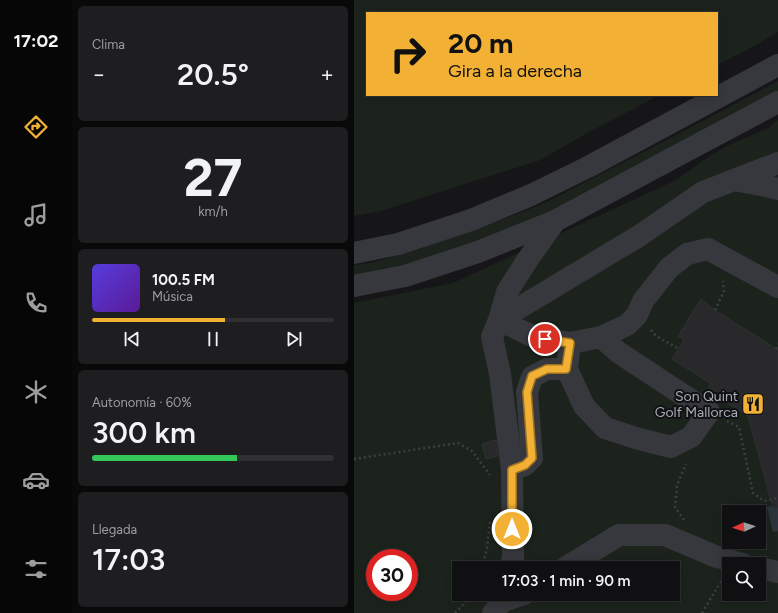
<!DOCTYPE html>
<html lang="es">
<meta charset="utf-8">
<style>
:root{--surface:#101012;--page:#1e1e20;--text:#f1f3f6;--muted:#9c9d9f;--line:#303032;--accent:#f2b134}
body{margin:0;font-family:Figtree,sans-serif;background:var(--page);color:var(--text);height:100vh;display:flex;flex-direction:column;font-size:15px;white-space:nowrap}
*{box-sizing:border-box;margin:0}
p{font-size:13px;color:var(--muted)}
.icon{flex:none;width:22px;height:22px;fill:none;stroke:currentColor;stroke-width:2;stroke-linecap:round;stroke-linejoin:round}
.map{position:relative;flex:1;overflow:hidden}
.sheet{display:flex;flex-direction:column;gap:6px;padding:6px;background:#09090a;width:282px}
.sheet>*{flex:none}
.banner{position:absolute;left:12px;top:12px;width:352px;height:84px;border-radius:0px;box-shadow:0 2px 10px #0003,0 0 0 1px var(--line);background:#f2b134;color:#111;overflow:hidden}
.needle{width:26px;rotate:266deg}
.buttons{position:absolute;left:368px;top:505px;display:grid;gap:8px}
.buttons a{display:grid;place-items:center;width:44px;height:44px;border-radius:0px;background:var(--surface);box-shadow:0 2px 10px #0003,0 0 0 1px var(--line);font-size:20px}
.speed{position:absolute;left:12px;top:549px;display:flex;gap:8px;font-size:20px;font-weight:700;text-align:center}
.speed>*{display:grid;place-content:center;width:52px;height:52px;border-radius:50%;background:var(--surface);box-shadow:0 2px 10px #0003,0 0 0 1px var(--line);line-height:1}
.speed .limit{border:6px solid #d22;background:#fff;color:#111}
.pin{position:absolute;display:grid;place-items:center;width:34px;height:34px;color:#fff;margin:-17px;border:2px solid #fff;border-radius:50%;box-shadow:0 1px 4px #0007}
.me{position:absolute;width:44px;margin:-22px;rotate:0deg;stroke-linejoin:round;filter:drop-shadow(0 0 3px #0008)}
.turn{display:flex;align-items:center;gap:14px;height:84px;padding:0 16px;font-size:18px}
.turn .icon{width:52px;height:52px;stroke-width:2.5}
.turn b{display:block;font-size:28px;line-height:34px}
.big{font-size:30px;font-weight:600;line-height:1.1}
.sheet .tile{flex:1;display:flex;flex-direction:column;justify-content:center;gap:6px;min-width:0;padding:0 14px;border-radius:6px;background:var(--page)}
.sheet .dial{align-items:center;gap:0}
.dial b{font-size:52px;line-height:1}
.song{display:flex;align-items:center;gap:12px}
.cover{width:48px;height:48px;border-radius:6px;background:linear-gradient(135deg,hsl(250 70% 55%),hsl(270 70% 35%))}
.played{height:4px;border-radius:2px;background:linear-gradient(90deg,var(--accent) 55%,var(--line) 55%)}
.keys{display:flex;justify-content:space-around;direction:ltr}
.heat{display:flex;justify-content:space-between;align-items:center;font-size:22px;direction:ltr}
.charge{height:6px;border-radius:3px;background:linear-gradient(90deg,#34c759 60%,var(--line) 0)}
.trip{position:absolute;left:98px;top:561px;width:228px;height:40px;border-radius:0px;background:var(--surface);box-shadow:0 2px 10px #0003,0 0 0 1px var(--line);font-weight:600;line-height:40px;text-align:center}
main{display:flex;flex:1;min-height:0}
.tabs{display:flex;flex-direction:column;width:72px;justify-content:space-around;align-items:center;background:#060607;color:var(--muted)}
.tabs .icon{width:28px;height:28px}
.tabs .selected{color:var(--accent)}
.tabs b{font-size:18px;color:var(--text)}
.map>svg:first-child{display:block}
.green{fill:#1c231d;fill-rule:evenodd}
.water{fill:#2c353c}
.building{fill:#29292c;stroke:#303034}
.lines{fill:none;stroke-linecap:round;stroke-linejoin:round}
.path{stroke:#3d3f44;stroke-width:2.5;stroke-dasharray:2 3;stroke-linecap:butt}
.minor{stroke:#37383d;stroke-width:22}
.route-casing{stroke:#9d7322;stroke-width:10}
.route{stroke:#f2b134;stroke-width:7}
.labels{text-anchor:middle;stroke-width:4;stroke-linejoin:round;paint-order:stroke}
.poi-label{font-size:14px;fill:#a8adb8;stroke:#111113;text-anchor:end}
</style>
<main>
<nav class="tabs">
<b>17:02</b>
<svg class="icon selected" aria-label="directions" viewBox="0 0 24 24"><path d="M12 3l9 9-9 9-9-9zM9 14v-3h6M13 9l2 2-2 2"/></svg>
<svg class="icon" aria-label="music" viewBox="0 0 24 24"><path d="M9 18V5l10-2v13"/><circle cx="6" cy="18" r="3"/><circle cx="16" cy="16" r="3"/></svg>
<svg class="icon" aria-label="phone" viewBox="0 0 24 24"><path d="M5 4h4l2 5-3 2q2 4 5 5l2-3 5 2v4C11 20 4 13 5 4z"/></svg>
<svg class="icon" aria-label="climate" viewBox="0 0 24 24"><path d="M12 3v18M4 7l16 10M4 17L20 7"/></svg>
<svg class="icon" aria-label="car" viewBox="0 0 24 24"><path d="M5 17H2v-5l4-1 3-4h7l3 4 3 1v5h-3M9 17h6M6 11h13"/><circle cx="7" cy="17" r="2"/><circle cx="17" cy="17" r="2"/></svg>
<svg class="icon" aria-label="filters" viewBox="0 0 24 24"><path d="M4 7h16M4 17h16"/><circle cx="9" cy="7" r="2"/><circle cx="15" cy="17" r="2"/></svg>
</nav>
<section class="sheet">
<div class="tile"><p>Clima</p>
<div class="heat"><a>−</a><b class="big">20.5°</b><a>+</a></div>
</div>
<div class="tile dial"><b>27</b><p>km/h</p></div>
<div class="tile">
<div class="song"><i class="cover"></i><div><b>100.5 FM</b><p>Música</p></div></div>
<div class="played"></div>
<div class="keys"><svg class="icon" aria-label="previous" viewBox="0 0 24 24"><path d="M18 5L8 12l10 7zM5 5v14"/></svg><svg class="icon" aria-label="pause" viewBox="0 0 24 24"><path d="M8 5v14M16 5v14"/></svg><svg class="icon" aria-label="next" viewBox="0 0 24 24"><path d="M6 5l10 7-10 7zM19 5v14"/></svg></div>
</div>
<div class="tile"><p>Autonomía · 60%</p><b class="big">300 km</b><div class="charge"></div></div>
<div class="tile"><p>Llegada</p><b class="big">17:03</b></div>
</section>
<div class="map">
<svg width="424" height="613" viewBox="0 0 424 613">
<rect width="100%" height="100%" fill="#161618"/>
<!-- green -->
<path class="green" d="M0,0H424V32L393,50L363,65V13H13V95H306L235,132L186,160L27,211L0,216Z
M424,81V93L205,207L150,231L97,251L47,266L0,277V265L16,263L58,251L148,220L193,202L330,131Z
M424,120V613H0V303L99,283L320,181L356,156L373,146L414,128ZM375,512H405V542H375ZM21,558H55V592H21ZM375,564H405V594H375ZM105,568H319V594H105Z"/>
<!-- water -->
<path class="water" d="M424,505V531L419,532L413,507Z"/>
<!-- building -->
<path class="building" d="M347,299L361,310L424,350V508H419L394,416L354,391L356,383L318,359L330,340L324,336Z
M142,440L144,456L132,459L128,444Z"/>
<g class="lines">
<!-- path -->
<path class="path" d="M361,310L370,291L369,281
M297,330L302,336L325,349
M422,349L424,344
M373,421L385,427L399,493L410,501L424,498
M0,459L104,443L118,451L136,475
M330,520L321,507L323,485L332,464
M128,568L133,548L136,521
M101,613L120,594
M348,613L368,580V579"/>
<!-- minor -->
<path class="minor" d="M380,180L412,186L424,189
M0,253L44,244L117,220L177,195L234,167L424,65
M0,286L51,276L124,252L201,221L330,152L424,102
M145,320L178,336L216,343L247,337L273,325L283,315L289,301L315,268L333,254L354,249L424,287
M145,320L285,236L349,192L424,163
M216,343L213,369L230,406L251,428L285,439L317,447L337,437L355,412L264,352L247,337
M158,470L171,465L178,458L173,392L178,377L193,369H213
M156,568L159,558L158,470L146,374L138,337L145,320L153,292L174,259L201,221
M211,568L265,535H311L363,557L389,564
M405,568L424,572
M149,601L170,594
M139,613L149,601L151,594"/>
</g>
<g class="lines">
<!-- route casing -->
<g class="route-casing">
<path id="route" d="M158,529V470L171,465L178,458L173,392L178,376L193,369H212L216,343L191,339"/>
</g>
<!-- route -->
<use href="#route" class="route"/>
</g>
<!-- icons -->
<defs>
<g id="restaurant-square" transform="scale(1.15)"><rect x="-9" y="-9" width="18" height="18" rx="4" fill="#f2b134" stroke="#111113"/><path d="M-5-6h1v4h1v-4h1v4h1v-4h1v5L-1.5 .5V6h-2V.5L-5-1ZM5-6V6H3V1.5H1.5Q1.5-4 5-6Z" fill="#111"/></g>
</defs>
<g fill-rule="evenodd">
<use href="#restaurant-square" x="399" y="404"/>
</g>
<g class="labels">
<!-- poi labels -->
<g class="poi-label">
<text x="384" y="401">Son Quint<tspan x="384" dy="16">Golf Mallorca</tspan></text>
</g>
</g>
</svg>
<div class="buttons">
<a><svg class="needle" viewBox="-14 -14 28 28"><path d="M0-13l5 13h-10z" fill="#e53935"/><path d="M0 13l5-13h-10z" fill="#9c9d9f"/></svg></a>
<a><svg class="icon" aria-label="search" viewBox="0 0 24 24"><circle cx="10" cy="10" r="6"/><path d="M15 15l6 6"/></svg></a>
</div>
<div class="speed"><div class="limit">30</div></div>
<div class="pin" style="left:191px;top:339px;background:#d93025"><svg class="icon" aria-label="arrive" viewBox="0 0 24 24"><path d="M6 21V4h12l-3 4 3 4H6"/></svg></div>
<svg class="me" style="left:158px;top:529px" viewBox="-20 -20 40 40"><circle r="17" fill="#f2b134" stroke="#fff" stroke-width="3"/><path d="M0-11L8 9 0 5-8 9z" fill="#fff"/></svg>
<div class="trip">17:03 · 1 min · 90 m</div>
<div class="banner">
<div class="turn"><svg class="icon" aria-label="right" viewBox="0 0 24 24"><path d="M7 20v-9h11M14 6l5 5-5 5"/></svg><div><b>20 m</b>Gira a la derecha</div></div>
</div>
</div>
</main>
